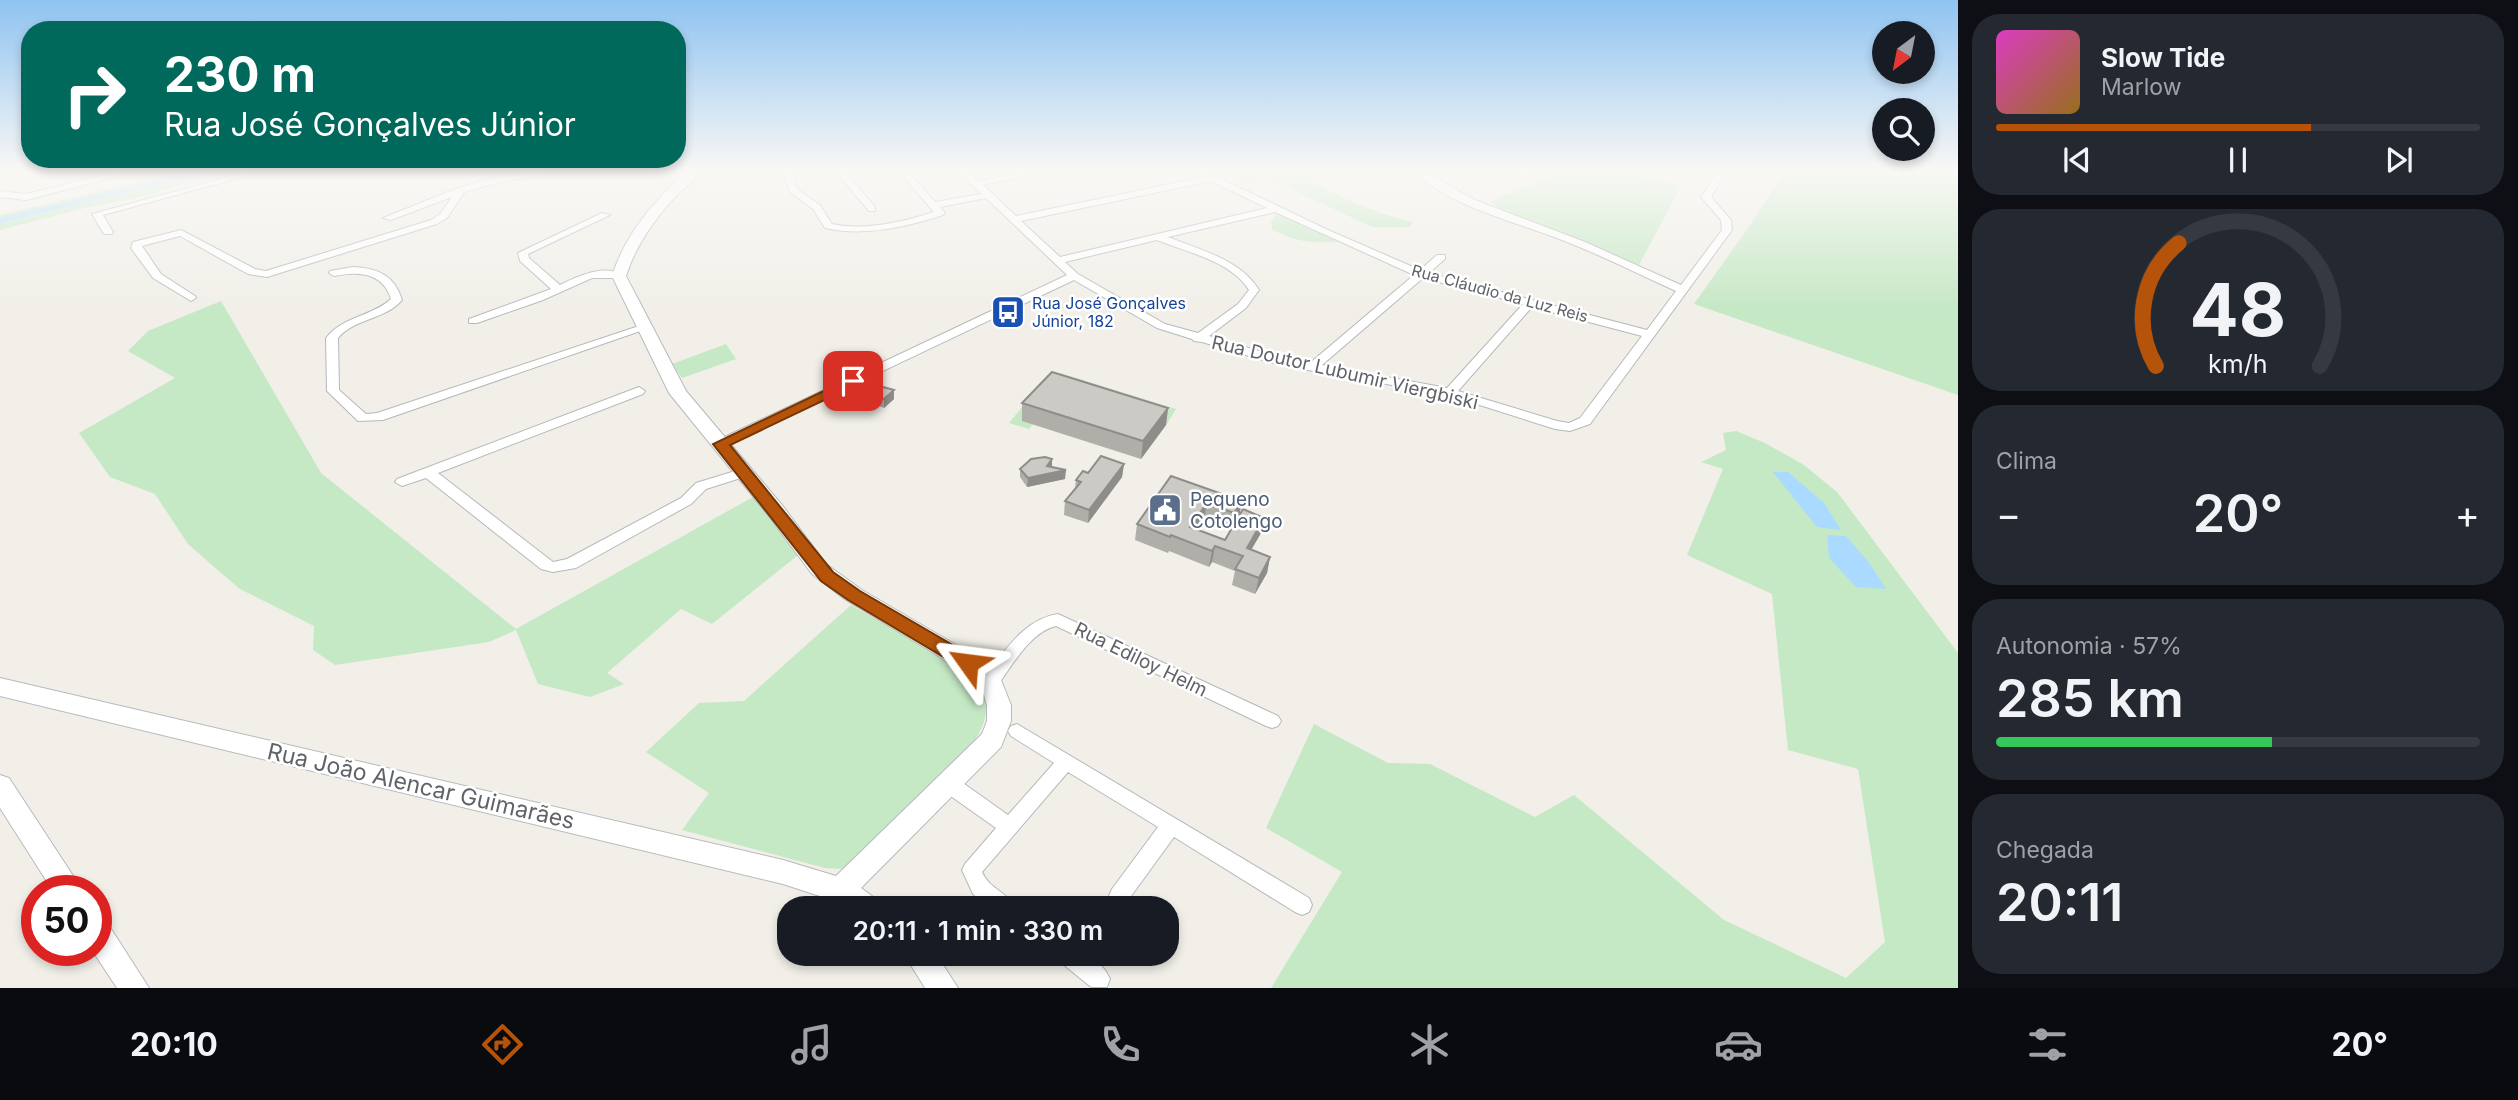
<!DOCTYPE html>
<html lang="pt">
<meta charset="utf-8">
<style>
:root{--surface:#171b24;--page:#242831;--text:#f1f3f6;--muted:#9ea1a6;--line:#363941;--accent:#b45309}
body{margin:0;font-family:Inter,sans-serif;background:var(--page);color:var(--text);height:100vh;display:flex;flex-direction:column;font-size:26px;white-space:nowrap}
*{box-sizing:border-box;margin:0}
p{font-size:23px;color:var(--muted)}
.icon{flex:none;width:38px;height:38px;fill:none;stroke:currentColor;stroke-width:2;stroke-linecap:round;stroke-linejoin:round}
.map{position:relative;flex:1;overflow:hidden}
.sheet{display:flex;flex-direction:column;gap:14px;padding:14px;background:#0d0f14;width:560px}
.sheet>*{flex:none}
.guide{position:absolute;left:21px;top:21px;width:665px;height:147px;border-radius:28px;box-shadow:0 4px 10px #0003;background:#00695c;color:#fff;overflow:hidden}
.needle{width:46px;rotate:212deg}
.buttons{position:absolute;left:1872px;top:21px;display:grid;gap:14px}
.buttons a{display:grid;place-items:center;width:63px;height:63px;border-radius:50%;background:var(--surface);box-shadow:0 4px 10px #0003;font-size:35px}
.speed{position:absolute;left:21px;top:875px;display:flex;gap:14px;font-size:35px;font-weight:700;text-align:center}
.speed>*{display:grid;place-content:center;width:91px;height:91px;border-radius:50%;background:var(--surface);box-shadow:0 4px 10px #0003;line-height:1}
.speed .limit{border:10px solid #d22;background:#fff;color:#111}
.pin{position:absolute;display:grid;place-items:center;width:60px;height:60px;color:#fff;margin:-30px;border-radius:14px;box-shadow:0 4px 10px #0006}
.me{position:absolute;width:77px;margin:-38px;rotate:301deg;stroke-linejoin:round;filter:drop-shadow(0 0 5px #0008)}
.turn{display:flex;align-items:center;gap:24px;height:147px;padding:0 28px;font-size:32px}
.turn .icon{width:91px;height:91px;stroke-width:2.5}
.turn b{display:block;font-size:49px;line-height:60px}
.big{font-size:52px;font-weight:600;line-height:1.1}
.sheet .widget{flex:1;display:flex;flex-direction:column;justify-content:center;gap:10px;min-width:0;padding:0 24px;border-radius:28px;background:var(--page)}
.sheet .dial{align-items:center;gap:0}
.dial svg{height:182px;overflow:visible;fill:none;stroke:var(--line);stroke-width:7;stroke-linecap:round;text-anchor:middle}
.dial text{fill:var(--text);stroke:none}
.song{display:flex;align-items:center;gap:21px}
.cover{width:84px;height:84px;border-radius:10px;background:linear-gradient(135deg,hsl(310 70% 55%),hsl(40 70% 35%))}
.played{height:7px;border-radius:4px;background:linear-gradient(90deg,var(--accent) 65%,var(--line) 65%)}
.keys{display:flex;justify-content:space-around;direction:ltr}
.heat{display:flex;justify-content:space-between;align-items:center;font-size:38px;direction:ltr}
.charge{height:10px;border-radius:5px;background:linear-gradient(90deg,#34c759 57%,var(--line) 0)}
.trip{position:absolute;left:777px;top:896px;width:402px;height:70px;border-radius:28px;background:var(--surface);box-shadow:0 4px 10px #0003;font-weight:600;line-height:70px;text-align:center}
.tab-bar{display:flex;height:112px;justify-content:space-around;align-items:center;background:#090b0e;color:var(--muted)}
.tab-bar .icon{width:49px;height:49px}
.tab-bar .current{color:var(--accent)}
.tab-bar b{font-size:32px;color:var(--text)}
main{display:flex;flex:1;min-height:0}
.map>svg:first-child{display:block}
.green{fill:#c5e8c5}
.water{fill:#aadaff}
.lines{fill:none;stroke-linecap:round;stroke-linejoin:round}
.street-casing{stroke:#b5b8bc;stroke-width:2}
.secondary-casing{stroke:#b6babf;stroke-width:2}
.street{fill:#fff;fill-rule:evenodd}
.secondary{fill:#fff;fill-rule:evenodd}
.wall{fill:#afaea9;fill-rule:evenodd}
.shaded-wall{fill:#8f8d8a}
.building{fill:#cccac5;stroke:#8f8d8a;stroke-width:2}
.route{fill:#b45309;stroke:#753606;stroke-width:2}
.labels{text-anchor:middle;stroke-width:5;stroke-linejoin:round;paint-order:stroke}
.far-street-label{font-size:16px;fill:#5f6368;stroke:#fff}
.far-transit-label{font-size:16px;fill:#164399;stroke:#fff;text-anchor:start}
.street-label{font-size:19px;fill:#5f6368;stroke:#fff}
.service-label{font-size:19px;fill:#4e5e75;stroke:#fff;text-anchor:start}
.near-street-label{font-size:23px;fill:#5f6368;stroke:#fff}
</style>
<main>
<div class="map">
<svg width="1958" height="988" viewBox="0 0 1958 988">
<rect width="100%" height="100%" fill="#f1efe8"/>
<!-- green -->
<path class="green" d="M182,172H191L0,218V215Z
M213,172H221L146,196L89,207L0,230V223Z
M1227,172H1311L1313,182C1345,200 1377,214 1413,222L1410,227H1372L1268,178L1247,182Z
M1550,172H1633L1681,186L1639,265L1633,264L1510,214L1491,203L1496,198L1533,185Z
M1784,172H1958V395L1694,304L1755,218Z
M1277,213L1338,242C1312,243 1294,242 1272,229L1271,222Z
M221,301L321,473L516,629L753,497L798,555L712,624L681,609L607,673L624,684L590,697L538,684L516,630L489,642L335,665L313,650L314,626L240,589L220,572L188,544L155,494L110,477L79,433L175,378L128,351L148,331Z
M726,344L736,359L682,378L672,364Z
M1060,373L1176,409L1166,425L1051,389L1022,420L1033,424L1029,429L1009,423L1048,375Z
M1736,431L1765,443L1804,465L1837,492L1958,653V988H1271L1342,872L1266,828L1314,724L1388,763L1430,764L1535,817L1574,795L1724,920L1846,978L1885,942L1858,769L1788,750L1772,594L1687,555L1723,469L1701,462L1726,450L1723,433Z
M851,605C879,622 964,665 980,689C993,708 983,728 972,745L845,869L825,868L682,830L709,793L646,752L699,703L744,701Z"/>
<!-- water -->
<path class="water" d="M191,172H213L0,223V218Z
M1773,472H1788L1824,503L1841,530L1817,527Z
M1827,535L1846,536L1870,564L1886,589L1856,587L1829,558Z"/>
<g class="lines">
<!-- street casing -->
<g class="street-casing">
<path id="street" d="M118,172H133L26,200L0,197V191L26,194Z
M247,172H261L103,215L113,232L112,234H104L92,214Z
M529,172H551L547,175L500,182L464,192L447,218L437,224L267,277L248,274L180,236L142,246L161,274L195,296L196,298L191,301L153,278L131,248L133,242L181,230L255,269L266,271L431,220L440,214L452,197L391,220L383,218L458,188L499,176Z
M783,172H791L797,189L820,205L832,224C864,231 903,222 934,212L899,172H908L935,202L981,194L959,172H968L978,181L1024,172H1042L983,185L1016,216L1204,177L1196,172H1207L1328,230L1420,270L1437,255H1445V259L1429,273L1647,330L1676,291C1638,274 1601,255 1562,240C1514,221 1453,208 1415,172H1425L1475,200L1585,242L1681,285L1722,230L1721,220L1701,197L1718,172H1726L1711,197L1731,220L1732,230L1590,424L1570,431L1555,429L1448,395L1280,365L1202,342L1194,341L1192,339L1157,328L1074,280L721,448L716,447L714,444L716,441L1067,275L986,198L940,207L945,213L943,215C906,227 864,237 825,228L813,209L790,192ZM1211,181L1267,208L1060,257L1021,221ZM1275,212L1414,275L1310,363L1282,358L1209,336L1246,308L1259,290C1240,259 1200,250 1168,237ZM1157,240C1186,252 1231,261 1249,290L1238,304L1198,333L1165,324L1078,274L1065,262ZM1423,278L1523,304L1447,388L1322,365ZM1532,307L1642,336L1580,418L1569,423L1557,421L1458,391Z
M836,172H845L875,207V211H869Z
M602,213L610,215L528,254L529,258L560,285C578,276 605,263 624,276L623,278H592L543,300L477,323H469V319L551,289L520,261L518,253Z
M353,267C378,268 395,276 402,300C385,320 355,318 338,338L339,390L366,414L377,413L639,326H647L649,328L383,420L358,421L327,391L326,338C343,316 371,317 391,299C383,272 358,271 334,276L329,273L330,271Z
M639,387L645,391L643,394L438,473L553,562L567,559L681,498L696,483L745,468L752,472L750,475L706,489L691,504L576,568L553,572L541,569L426,478L402,486L395,482L397,479Z
M1058,614L1278,716L1281,721L1278,726L1272,728L1266,726L1056,626C1030,632 1012,666 997,686L991,688L985,686L983,681L985,676C1005,651 1024,619 1058,614Z
M1017,724L1309,898L1312,905L1309,912L1302,915L1295,912L1174,837L1126,903L1119,905L1112,903L1109,896L1112,889L1158,827L1068,772L982,872C989,889 1009,893 1016,908H989L973,894L962,870L965,864L996,828L942,790L940,784L942,778L949,776L956,778L1008,815L1054,763L1011,736L1008,731L1011,726Z
M1056,954C1077,954 1100,955 1110,979L1107,987H1091L1059,961Z"/>
</g>
<!-- secondary casing -->
<g class="secondary-casing">
<path id="secondary" d="M688,172H702C695,180 685,187 677,195C655,218 636,245 626,276L686,391L782,505L826,564L862,590L958,646L999,675L1011,705V721L1001,747L861,888L876,899L880,908H843L832,900L783,884L0,696V678L783,860L836,876L982,734L987,721V705L981,686L942,658L846,600L812,574L768,515L669,393L612,276C625,235 655,198 688,172Z
M0,775L9,778L83,891H53L0,808Z
M96,917L106,921L149,988H117L92,950H96Z
M904,954H936L958,988H925Z"/>
</g>
<!-- street -->
<use href="#street" class="street"/>
<!-- secondary -->
<use href="#secondary" class="secondary"/>
</g>
<!-- wall -->
<path class="wall" d="M860,386L894,399L884,408L861,399Z
M1022,403L1168,408L1166,425L1141,459L1022,421Z
M1052,459V467L1065,479L1027,487L1020,477V469Z
M1124,464L1122,477L1088,523L1064,515L1065,501L1075,489L1076,480L1088,473Z
M1171,476L1242,501L1239,516L1264,518L1261,533L1251,550L1270,557L1267,573L1255,594L1232,585L1235,571L1212,562L1209,567L1169,551L1168,553L1135,540L1137,524ZM1204,519L1231,528L1225,540L1197,529Z"/>
<!-- shaded-wall -->
<path class="shaded-wall" d="M894,390V399L884,408V399Z
M1168,408L1166,425L1141,459L1143,441Z
M1052,459V468L1066,470L1065,479L1027,487L1028,478L1047,466Z
M1124,464L1122,477L1088,523L1089,510Z
M1242,501L1239,517L1231,528L1234,513Z
M1207,503L1204,519L1187,542L1190,527Z
M1264,518L1261,533L1243,564L1247,548Z
M1215,546L1212,562L1209,567L1212,551Z
M1270,557L1267,573L1255,594L1259,578Z"/>
<!-- building -->
<path class="building" d="M1052,372L1168,408L1143,441L1022,403Z
M860,386L883,387L894,390L884,399L860,391Z
M1101,456L1124,464L1089,510L1065,501L1081,482L1076,480L1083,471L1088,473Z
M1045,457L1052,459L1047,466L1066,470L1028,478L1020,469L1031,459Z
M1171,476L1242,501L1234,513L1207,503L1190,527L1225,540L1243,509L1264,518L1247,548L1270,557L1259,578L1235,569L1243,556L1215,546L1212,551L1171,535L1170,537L1137,524Z"/>
<!-- sky -->
<linearGradient id="sky" x2="0" y2="1"><stop stop-color="#8fc3f1"/><stop offset="0.55" stop-color="#f9f8f5"/><stop offset="1" stop-color="#f9f8f5" stop-opacity="0"/></linearGradient>
<rect width="1958" height="310" fill="url(#sky)"/>
<!-- route -->
<path class="route" d="M853,377L860,381L858,384L730,445L833,572L860,591L975,658L978,663L975,668L968,670L962,668L848,600L821,581L713,444Z"/>
<!-- icons -->
<defs>
<g id="bus-square" transform="scale(1.75)"><rect x="-9" y="-9" width="18" height="18" rx="4" fill="#1a4fb4" stroke="#fff"/><path d="M-5-6H5V4H4V6H2V4H-2V6H-4V4H-5ZM-3.5-4V0h7V-4ZM-3.5 1.2v1.5H-2V1.2ZM2 1.2v1.5H3.5V1.2Z" fill="#fff"/></g>
<g id="civic-square" transform="scale(1.75)"><rect x="-9" y="-9" width="18" height="18" rx="4" fill="#5c6f8a" stroke="#fff"/><path d="M-.6-6.5H3V-4.5H.6V-3L4-1V1h2V6H-6V1h2V-1L-.6-3ZM-1.2 2.5V6h2.4V2.5Z" fill="#fff"/></g>
</defs>
<g fill-rule="evenodd">
<use href="#bus-square" x="1008" y="312"/>
<use href="#civic-square" x="1165" y="510"/>
</g>
<g class="labels">
<!-- far-street labels -->
<g class="far-street-label">
<text transform="translate(1500 293) rotate(15)" y="6">Rua Cláudio da Luz Reis</text>
</g>
<!-- far-transit labels -->
<g class="far-transit-label">
<text x="1032" y="309">Rua José Gonçalves<tspan x="1032" dy="18">Júnior, 182</tspan></text>
</g>
<!-- street labels -->
<g class="street-label">
<text transform="translate(1345 372) rotate(13)" y="7">Rua Doutor Lubumir Viergbiski</text>
<text transform="translate(1141 659) rotate(26)" y="7">Rua Ediloy Helm</text>
</g>
<!-- service labels -->
<g class="service-label">
<text x="1190" y="506">Pequeno<tspan x="1190" dy="22">Cotolengo</tspan></text>
</g>
<!-- near-street labels -->
<g class="near-street-label">
<text transform="translate(421 786) rotate(13)" y="8">Rua João Alencar Guimarães</text>
</g>
</g>
</svg>
<div class="buttons">
<a><svg class="needle" viewBox="-14 -14 28 28"><path d="M0-13l5 13h-10z" fill="#e53935"/><path d="M0 13l5-13h-10z" fill="#9ea1a6"/></svg></a>
<a><svg class="icon" aria-label="search" viewBox="0 0 24 24"><circle cx="10" cy="10" r="6"/><path d="M15 15l6 6"/></svg></a>
</div>
<div class="speed"><div class="limit">50</div></div>
<div class="pin" style="left:853px;top:381px;background:#d93025"><svg class="icon" aria-label="arrive" viewBox="0 0 24 24"><path d="M6 21V4h12l-3 4 3 4H6"/></svg></div>
<svg class="me" style="left:968px;top:663px" viewBox="-20 -20 40 40"><path d="M0-17L14 15 0 8-14 15z" fill="#b45309" stroke="#fff" stroke-width="4"/></svg>
<div class="trip">20:11 · 1 min · 330 m</div>
<div class="guide">
<div class="turn"><svg class="icon" aria-label="right" viewBox="0 0 24 24"><path d="M7 20v-9h11M14 6l5 5-5 5"/></svg><div><b>230 m</b>Rua José Gonçalves Júnior</div></div>
</div>
</div>
<section class="sheet">
<div class="widget">
<div class="song"><i class="cover"></i><div><b>Slow Tide</b><p>Marlow</p></div></div>
<div class="played"></div>
<div class="keys"><svg class="icon" aria-label="previous" viewBox="0 0 24 24"><path d="M18 5L8 12l10 7zM5 5v14"/></svg><svg class="icon" aria-label="pause" viewBox="0 0 24 24"><path d="M8 5v14M16 5v14"/></svg><svg class="icon" aria-label="next" viewBox="0 0 24 24"><path d="M6 5l10 7-10 7zM19 5v14"/></svg></div>
</div>
<div class="widget dial"><svg viewBox="0 0 100 80">
<path d="M14 69A42 42 0 1 1 86 69"/>
<path d="M14 69A42 42 0 0 1 24 15" stroke="#b45309"/>
<text x="50" y="56" font-size="32" font-weight="700">48</text>
<text x="50" y="72" font-size="11">km/h</text>
</svg></div>
<div class="widget"><p>Clima</p>
<div class="heat"><a>−</a><b class="big">20°</b><a>+</a></div>
</div>
<div class="widget"><p>Autonomia · 57%</p><b class="big">285 km</b><div class="charge"></div></div>
<div class="widget"><p>Chegada</p><b class="big">20:11</b></div>
</section>
</main>
<nav class="tab-bar">
<b>20:10</b>
<svg class="icon current" aria-label="directions" viewBox="0 0 24 24"><path d="M12 3l9 9-9 9-9-9zM9 14v-3h6M13 9l2 2-2 2"/></svg>
<svg class="icon" aria-label="music" viewBox="0 0 24 24"><path d="M9 18V5l10-2v13"/><circle cx="6" cy="18" r="3"/><circle cx="16" cy="16" r="3"/></svg>
<svg class="icon" aria-label="phone" viewBox="0 0 24 24"><path d="M5 4h4l2 5-3 2q2 4 5 5l2-3 5 2v4C11 20 4 13 5 4z"/></svg>
<svg class="icon" aria-label="climate" viewBox="0 0 24 24"><path d="M12 3v18M4 7l16 10M4 17L20 7"/></svg>
<svg class="icon" aria-label="car" viewBox="0 0 24 24"><path d="M5 17H2v-5l4-1 3-4h7l3 4 3 1v5h-3M9 17h6M6 11h13"/><circle cx="7" cy="17" r="2"/><circle cx="17" cy="17" r="2"/></svg>
<svg class="icon" aria-label="filters" viewBox="0 0 24 24"><path d="M4 7h16M4 17h16"/><circle cx="9" cy="7" r="2"/><circle cx="15" cy="17" r="2"/></svg>
<b>20°</b>
</nav>
